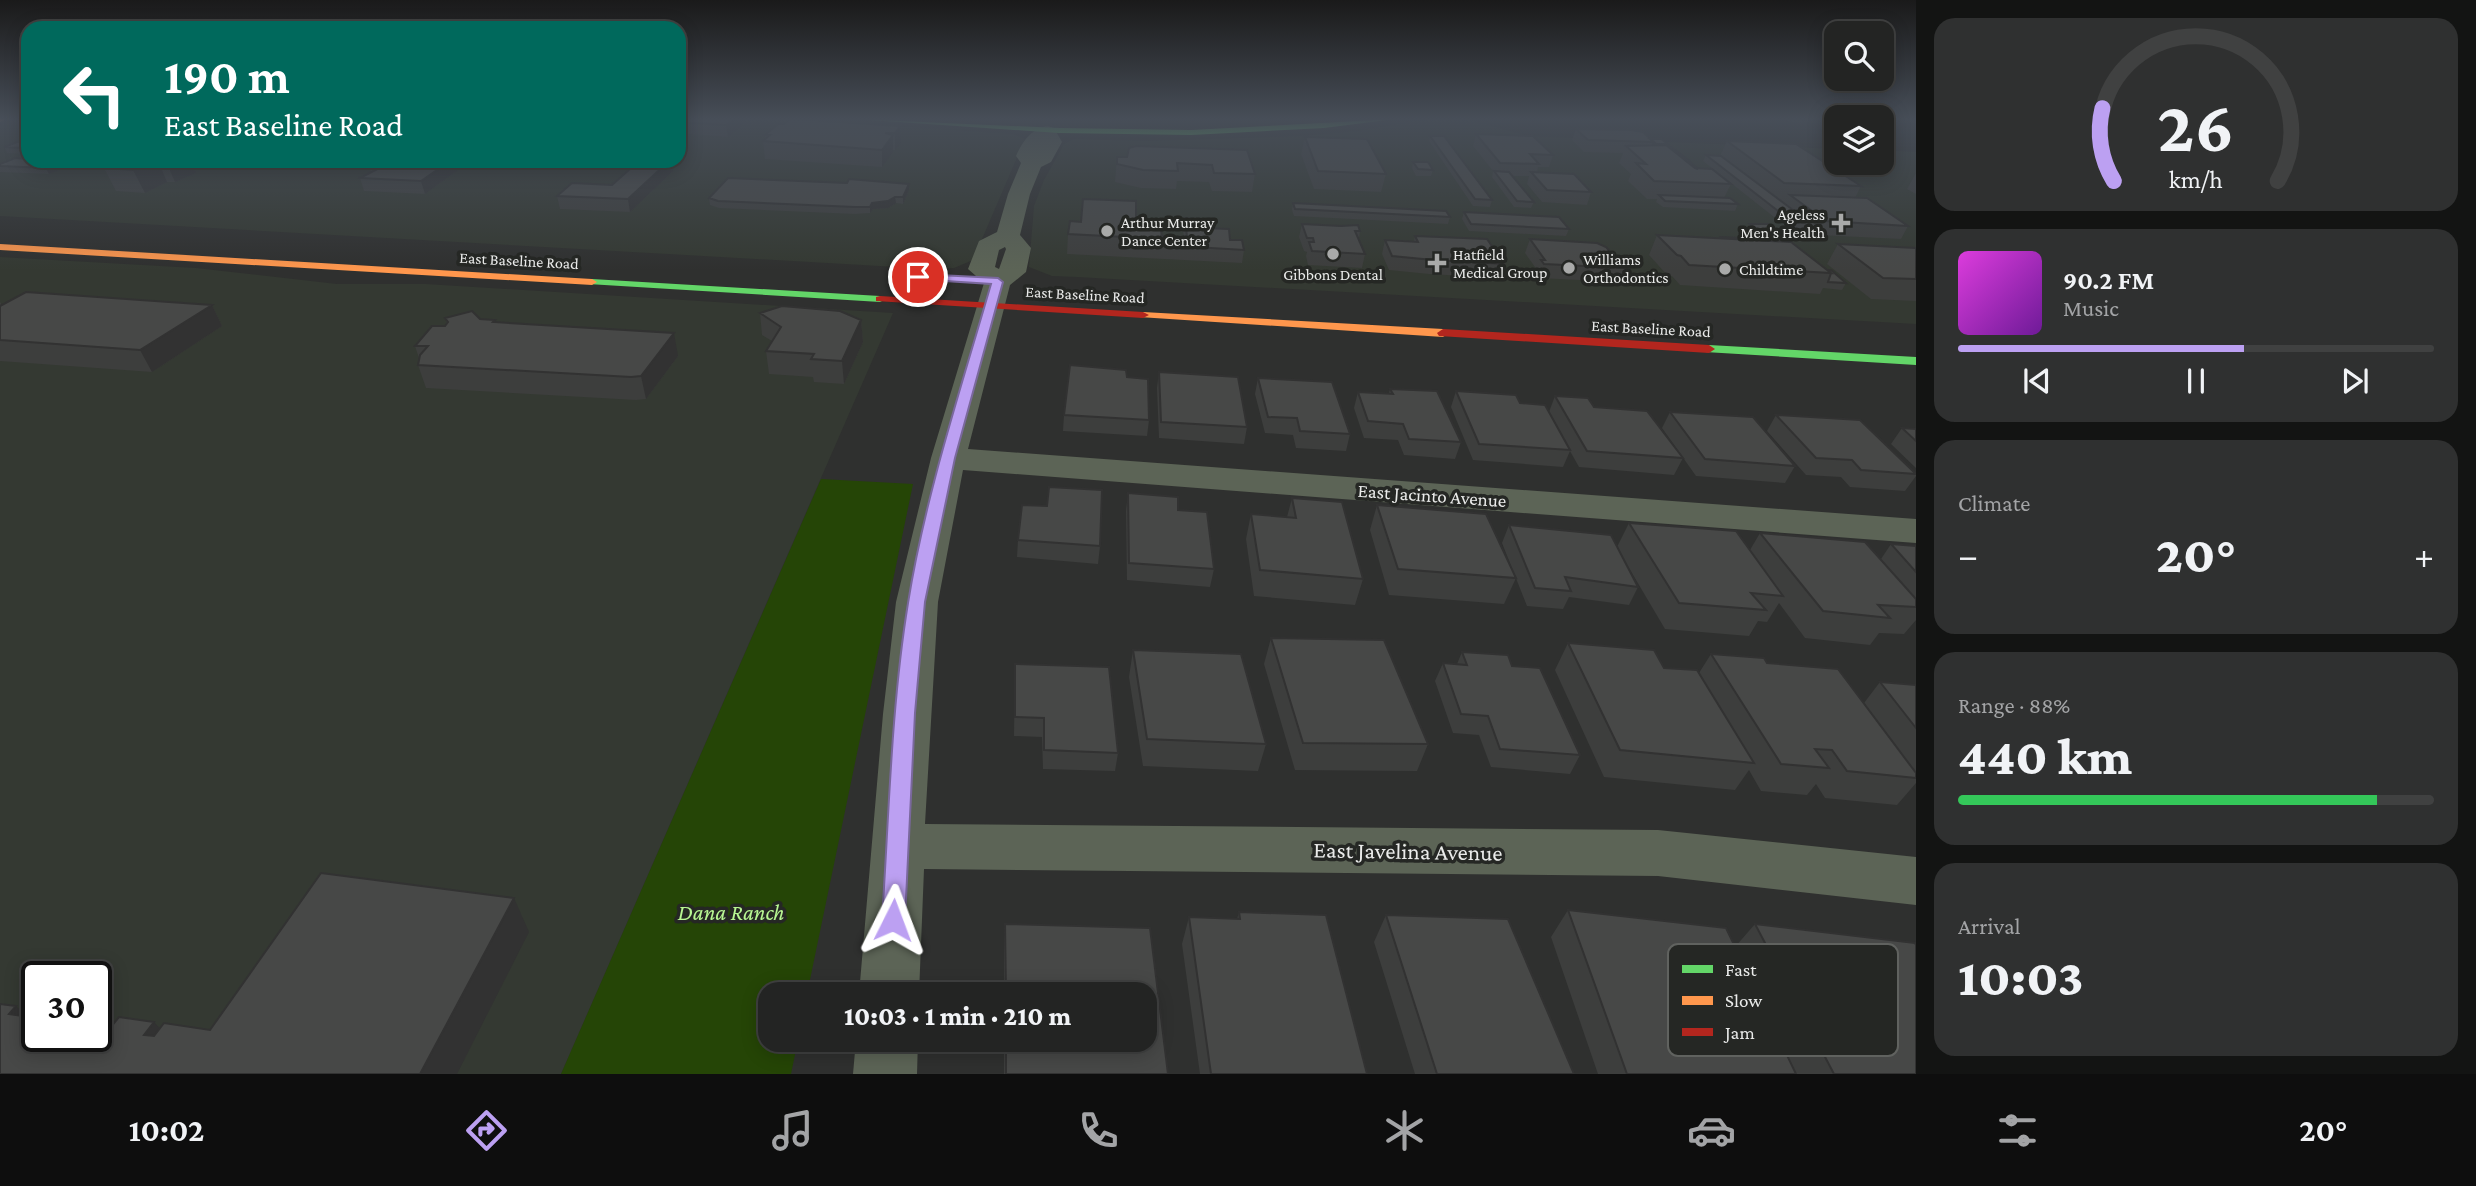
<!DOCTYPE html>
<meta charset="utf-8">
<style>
:root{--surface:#232423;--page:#2f3030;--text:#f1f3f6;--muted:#a3a4a6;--line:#404141;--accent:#bca0f2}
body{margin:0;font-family:"Crimson Pro",serif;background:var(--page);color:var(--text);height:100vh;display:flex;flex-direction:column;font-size:26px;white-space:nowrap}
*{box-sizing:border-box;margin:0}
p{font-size:23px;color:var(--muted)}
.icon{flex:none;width:38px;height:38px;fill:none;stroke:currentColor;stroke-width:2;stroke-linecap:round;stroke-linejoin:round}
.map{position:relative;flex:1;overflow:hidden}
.drawer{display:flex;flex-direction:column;gap:18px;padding:18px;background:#131413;width:560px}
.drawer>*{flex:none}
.top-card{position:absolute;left:21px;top:21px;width:665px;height:147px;border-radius:21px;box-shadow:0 4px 18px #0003,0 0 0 2px var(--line);background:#00695c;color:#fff;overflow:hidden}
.tools{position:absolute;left:1824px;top:21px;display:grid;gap:14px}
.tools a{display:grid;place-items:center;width:70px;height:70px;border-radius:14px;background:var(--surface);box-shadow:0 4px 18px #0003,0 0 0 2px var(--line);font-size:35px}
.speed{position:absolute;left:21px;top:961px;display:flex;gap:14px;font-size:35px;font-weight:700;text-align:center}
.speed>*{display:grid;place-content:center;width:91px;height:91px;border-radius:50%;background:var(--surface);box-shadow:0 4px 18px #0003,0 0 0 2px var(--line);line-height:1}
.speed .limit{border:4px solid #111;border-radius:10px;background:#fff;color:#111}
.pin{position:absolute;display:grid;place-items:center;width:60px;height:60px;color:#fff;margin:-30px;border:4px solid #fff;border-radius:50%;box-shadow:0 2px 7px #0007}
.me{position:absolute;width:77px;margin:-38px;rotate:3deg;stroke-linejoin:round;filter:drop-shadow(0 0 5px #0008)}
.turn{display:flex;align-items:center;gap:24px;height:147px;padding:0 28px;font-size:32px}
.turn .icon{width:91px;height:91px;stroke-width:2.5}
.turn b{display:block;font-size:49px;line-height:60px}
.big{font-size:52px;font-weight:800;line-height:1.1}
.drawer .widget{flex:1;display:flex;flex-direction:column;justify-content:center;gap:10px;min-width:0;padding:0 24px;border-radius:21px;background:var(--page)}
.drawer .dial{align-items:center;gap:0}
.dial svg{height:182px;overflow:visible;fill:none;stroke:var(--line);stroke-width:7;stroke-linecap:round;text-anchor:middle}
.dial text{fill:var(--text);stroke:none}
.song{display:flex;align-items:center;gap:21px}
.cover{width:84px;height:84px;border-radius:10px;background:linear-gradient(135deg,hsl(300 70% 55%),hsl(280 70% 35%))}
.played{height:7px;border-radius:4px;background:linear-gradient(90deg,var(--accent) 60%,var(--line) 60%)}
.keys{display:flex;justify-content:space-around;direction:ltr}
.heat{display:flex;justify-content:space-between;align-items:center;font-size:38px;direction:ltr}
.charge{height:10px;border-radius:5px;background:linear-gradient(90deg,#34c759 88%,var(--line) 0)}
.trip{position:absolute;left:758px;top:982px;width:399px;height:70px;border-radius:21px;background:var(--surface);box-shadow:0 4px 18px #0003,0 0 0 2px var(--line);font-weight:800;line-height:70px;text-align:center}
.dock{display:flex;height:112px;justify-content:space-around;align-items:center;background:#0e0e0e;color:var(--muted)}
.dock .icon{width:49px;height:49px}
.dock .current{color:var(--accent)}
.dock b{font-size:32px;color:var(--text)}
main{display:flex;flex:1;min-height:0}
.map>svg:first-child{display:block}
.built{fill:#343932;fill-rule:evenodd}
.green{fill:#254506}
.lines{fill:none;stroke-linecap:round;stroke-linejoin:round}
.street{fill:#5c6456;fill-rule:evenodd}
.fast{fill:#63d668;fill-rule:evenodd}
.slow{fill:#ff974d;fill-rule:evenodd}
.jam{fill:#b3261e;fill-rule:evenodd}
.wall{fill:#3d3e3d}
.shaded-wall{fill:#323232}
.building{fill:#474847;stroke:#323232;stroke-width:2}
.route{fill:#bca0f2;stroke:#7a689d;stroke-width:2}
.poi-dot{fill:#a9aaa9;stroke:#252724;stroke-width:2.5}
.labels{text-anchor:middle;stroke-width:7;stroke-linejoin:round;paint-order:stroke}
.far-poi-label{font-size:16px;fill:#eaebea;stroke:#252724;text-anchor:start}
.far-street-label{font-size:16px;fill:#eaebea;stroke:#252724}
.street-label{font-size:19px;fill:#eaebea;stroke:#252724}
.near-street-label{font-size:23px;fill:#eaebea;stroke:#252724}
.near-park-label{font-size:23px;font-style:italic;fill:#b8f793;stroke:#252724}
.key{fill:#252724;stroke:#60625f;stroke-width:2}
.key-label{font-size:19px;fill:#eaebea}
</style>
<main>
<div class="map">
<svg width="1916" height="1074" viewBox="0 0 1916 1074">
<rect width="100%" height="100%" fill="#2f302f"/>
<!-- built -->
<path class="built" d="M18,119H28V161H679V119H787L1013,134L1025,139L973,260L954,268L932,269L0,216V125Z
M1429,119H1467L1528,136L1836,149V163H1881V150L1916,152V324L1077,277L1052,276L1029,267L1034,206L1044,180L1064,144L1074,139L1148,141L1301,136L1357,131Z
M0,257L196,268L337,284H426L893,313L561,1074H0ZM37,976H96V1036H37Z"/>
<!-- green -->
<path class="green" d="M821,479L913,484L807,994H770V1040H798L791,1074H561Z"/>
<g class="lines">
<!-- street -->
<path class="street" d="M1047,126L1054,128L1062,142L1051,162L1041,167L1030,194L1020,235L1031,248L1026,272L1010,285L968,449L1916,519V543L963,470L938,602L925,824L1658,830L1916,857V905L1658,876L924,869L919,994H859L883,714L896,602L931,458L984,283L968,269L979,241L997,232L1008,194L1021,163L1016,156C1023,141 1030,130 1047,126ZM1005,247L1006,249L999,269L995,267L999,250Z
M856,1040H918L917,1074H853Z"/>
<!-- fast -->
<path class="fast" d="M855,119L1059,128L1191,130L1395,119L1324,128L1191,135L1059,133Z
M592,279L880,296L886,299L880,302L588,284L587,282Z
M1709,345L1916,357V365L1705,352L1703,349Z"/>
<!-- slow -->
<path class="slow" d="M0,119H6L0,122Z
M0,244L592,279L597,282L592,285L0,250Z
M1143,312L1443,329L1449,333L1443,337L1139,317L1137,315Z"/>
<!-- jam -->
<path class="jam" d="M880,296L1143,312L1149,315L1143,318L876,301V297Z
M1443,329L1709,345L1715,349L1709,353L1439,336L1437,333Z"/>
</g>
<!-- wall -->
<path class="wall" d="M679,119H746V122L728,137L679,133Z
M1779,119H1814L1801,124Z
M900,126L901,143L895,150H893L882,167L765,159L763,141L766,139L765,135Z
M1576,129L1650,139L1668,144L1667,146L1687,159L1686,161L1698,169L1731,184L1724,198L1738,204L1735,211L1663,207L1656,202L1657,199H1647L1628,181L1631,174L1619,163L1623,153L1584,152L1572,140Z
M1476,134L1553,155L1549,167H1538L1537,172L1591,192L1587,205L1542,202L1527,184L1529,176H1512L1534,202L1531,208L1514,207L1492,177L1493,171L1473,146Z
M1430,136L1492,200L1490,207L1473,206L1429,141Z
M1305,137L1386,174L1381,192L1314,189L1301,154Z
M28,138V153L26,154L7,153L4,147Z
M1727,141L1861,186L1855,198L1908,226L1901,239L1819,235L1807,226L1806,229L1788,228L1703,161L1706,155L1720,156Z
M1136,146L1255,174L1252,192L1212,191L1209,182L1177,181L1176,189L1141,188L1115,182L1117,157H1127Z
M120,161H210L211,162L194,169L196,173L175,182H167L145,193L116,191L104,168Z
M1413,162L1433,170L1431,176H1416L1412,168Z
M368,163L462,167L425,194L364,191L360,178L371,172Z
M0,164L67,167L49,174L0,172Z
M673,171L630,212L560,209L557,196L612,185Z
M1916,173V194L1907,189Z
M847,183L909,184V190L903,204L896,203L888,208L873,209L870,213L855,214L719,208L710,205L709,198Z
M1293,203L1450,217L1448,224L1294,216L1292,210Z
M1464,212L1569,229L1566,236L1469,231L1462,219Z
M1185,218L1230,240L1244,250L1242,263L1067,254L1068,234L1136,228L1161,236L1184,237L1183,231Z
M1302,224L1360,231L1359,239L1365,254L1362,268L1308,265L1306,256L1307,252L1304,251L1299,237Z
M1750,224L1790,242L1846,283L1842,290L1823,288L1820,294L1680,285L1672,276H1668L1649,255L1657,235L1720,238L1721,237L1759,240L1747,230Z
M1415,236L1504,264L1499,278L1429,274L1389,270L1382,254L1385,240L1414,241Z
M1530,239L1625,268L1619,282L1539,278L1536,274L1537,270L1525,253Z
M1838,244L1916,248V301L1871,299L1827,264Z
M0,302L2,305H212L222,326L152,372L0,361Z
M760,313L861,320L863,342L844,384L814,382L813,377L769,374L766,351L772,341L762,335Z
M445,318L480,319L678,356L646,399L636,400L426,388L418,365L419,358L415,346L445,326L447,323Z
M1159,372L1247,427L1244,444L1159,438L1157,388Z
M1127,377L1149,420L1147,436L1063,431L1064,415Z
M1258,378L1350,434L1346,451L1296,448L1293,435L1265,433L1255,394Z
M1390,389L1461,442L1455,459L1404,455L1398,440L1364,438L1354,408L1358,392L1389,393Z
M1456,391L1520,403L1549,412L1555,396L1594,407L1683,458L1674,475L1579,467L1570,451L1563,467L1473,460L1451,407Z
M1670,412L1795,466L1785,483L1696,476L1662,428Z
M1776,415L1916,473V476L1905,491L1850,487L1841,477L1806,475L1767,431Z
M1902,428L1916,429V468L1891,444Z
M1128,493L1214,569L1210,587L1127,580L1126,511Z
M1292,498L1363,579L1355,605L1254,596L1246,539L1251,514L1287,517Z
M1377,505L1516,578L1504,604L1389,595L1370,530Z
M1629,523L1750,550L1760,533L1881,559L1891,544L1916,546V620L1904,634L1879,633L1870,645L1805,638L1779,603L1767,622L1758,621L1749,636L1665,629L1626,563L1638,587L1629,605L1569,597L1563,609L1527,606L1502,543L1509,525L1617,547Z
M1018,540L1100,546L1098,564L1017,557Z
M1271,638L1428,744L1417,771L1295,770L1264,664Z
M1568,643L1664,668L1699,673L1711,654L1767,663L1864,703L1880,682L1916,685V783L1897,805L1825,798L1816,784L1807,795L1761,791L1749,770L1735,790L1604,777L1555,670Z
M1133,650L1266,744L1258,771L1143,766L1129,677Z
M1462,652L1512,666L1580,755L1570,774L1491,767L1479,735L1453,733L1435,681L1443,663L1457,664Z
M1015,664L1118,753L1115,771L1043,769L1042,737L1014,736Z
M1568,910L1735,947L1755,924L1916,1074H1598L1551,937Z
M1239,912L1367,1074H1200L1182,944L1189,917L1237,919Z
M1386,915L1574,1074H1415L1374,942Z
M1005,924L1150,928L1168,1074H1004V1040H1144V994H1004V950Z"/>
<!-- shaded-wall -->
<path class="shaded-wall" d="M734,119H746V122L728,137L726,125Z
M1804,119H1814L1801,124Z
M900,126L901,143L895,150V133Z
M893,135V152L882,167V150Z
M28,146V153L26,154L23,148Z
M64,161L67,167L49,174L46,168Z
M153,161H158L167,182L145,193L133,170Z
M166,161H210L211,162L194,169L196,173L175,182Z
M450,161H460L462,167L425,194L421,181Z
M669,161H671L673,171L630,212L628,199Z
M909,184V190L903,204V197Z
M895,197L896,203L888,208L873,209L870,213V207L872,203Z
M212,305L222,326L152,372L140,350Z
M861,320L863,342L844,384L842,361Z
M674,333L678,356L646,399L641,376Z
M514,898L529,932L457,1074H420Z
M16,1006L37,1026L9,1014Z
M154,1022L185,1055L144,1035Z"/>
<!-- building -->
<path class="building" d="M679,119H734L726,125L679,122Z
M790,119H794L900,126L895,133H885L893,135L882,150L763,141L770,135H765L778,124H784Z
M1576,129L1631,130L1643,132L1654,142L1588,140Z
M1476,134L1533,136L1553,155L1530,154L1539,164L1500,163Z
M1430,136H1444L1492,200L1475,199Z
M1305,137L1367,139L1386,174L1318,171Z
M28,138V146L23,148L4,147Z
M1650,139H1661L1668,144H1653L1654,142Z
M1727,141L1796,144L1861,186L1784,183Z
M1666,145L1695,168L1712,169L1731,184L1654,181L1636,163L1646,164L1626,146Z
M1136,146L1247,150L1255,174L1214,173L1212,165L1177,163L1178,171L1143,170L1117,164V157H1127L1129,148Z
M1669,147H1671L1687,159H1684Z
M1706,155L1721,156L1809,222L1791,221Z
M15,158L28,159V161H63L46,168L0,166V164Z
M120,161H153L133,170L104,168Z
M372,161H450L421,181L360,178L387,164L368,163Z
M639,161H669L628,199L557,196L572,183L612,185Z
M1686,161H1689L1698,169L1695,168Z
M1413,162H1428L1433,170L1418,169Z
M1494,171L1509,172L1534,202L1517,201Z
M1531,172L1574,174L1591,192L1547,190Z
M728,178L847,183L849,179L909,184L903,197H895L888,201L872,203L870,207H855L718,201L709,198Z
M1659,195L1730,198L1738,204L1665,201Z
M1790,195L1867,198L1908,226L1826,221Z
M1083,199L1136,201V228L1161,229L1162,239L1068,234L1070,221L1081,222Z
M1293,203L1446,211L1450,217L1295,209Z
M1464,212L1559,217L1569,229L1471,224Z
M1185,218L1203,219L1205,228L1229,229L1230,240H1242L1244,250L1161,245V236L1187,237Z
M1302,224L1341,226L1358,225L1360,231H1355L1365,254L1312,251L1309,242H1314L1313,238H1307Z
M1750,224H1768L1790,242L1771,241Z
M1657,235L1791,242L1831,273L1689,265L1681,256L1677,255Z
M1415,236L1487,239L1504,264L1433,260L1392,256L1385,240L1418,242Z
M1721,237L1742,238L1743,239L1722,238Z
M1530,239L1597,243L1606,247L1625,268L1544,264L1541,260H1545Z
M1838,244L1916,248V279L1883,278Z
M1828,270H1831L1846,283L1828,282L1831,273Z
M26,292L212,305L140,350L0,340V306Z
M782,306L840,311L861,320L842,361L811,359L814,354L766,351L781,327L760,313Z
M472,311L480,319L495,320L493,322L674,333L641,376L631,377L418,365L420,355L428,346H415L432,326H445L448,322L445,318Z
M1070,365L1126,370L1127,377L1148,379L1149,420L1064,415Z
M1159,372L1238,377L1247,427L1161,422Z
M1258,378L1332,382L1350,434L1300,431L1297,418L1268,417Z
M1390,389L1437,391L1461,442L1409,439L1403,424L1368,421L1358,392L1393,394Z
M1456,391L1516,395L1520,403L1545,405L1570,450L1479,444Z
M1555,396L1588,398L1594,407L1647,411L1683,458L1587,451Z
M1670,412L1753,417L1795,466L1705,459Z
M1776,415L1860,420L1916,474L1861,470L1852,460L1816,458Z
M1902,428L1916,429V441Z
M1049,487L1102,490L1100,546L1018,540L1022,505L1047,506Z
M1128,493L1178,497V510L1207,512L1214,569L1129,563Z
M1292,498L1342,502L1363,579L1260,570L1251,514L1296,518Z
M1377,505L1486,514L1516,578L1398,569Z
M1629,523L1736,531L1783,596L1751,593L1766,610L1679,603Z
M1509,525L1611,535L1638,587L1565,577L1571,591L1535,588Z
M1760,533L1865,542L1916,599V607L1878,605L1890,618L1823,611Z
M1891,544L1916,546V572Z
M1271,638L1384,640L1428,744L1303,743Z
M1568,643L1654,650L1664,668L1697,670L1754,763L1620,750Z
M1133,650L1241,654L1266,744L1147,739Z
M1462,652L1508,655L1512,666L1540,668L1580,755L1500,749L1488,716L1461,714L1443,663L1467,665Z
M1711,654L1764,658L1767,663L1838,669L1916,773V778L1847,771L1832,750L1815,749L1829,768L1781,764Z
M1015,664L1109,667L1118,753L1044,750V718L1015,717Z
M1880,682L1916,685V728Z
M321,873L514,898L420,1074H0V1004L16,1006L9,1014L37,1018V1036H96V1027L110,1028L119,1017L154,1022L144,1035L154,1036L164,1023L210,1030Z
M1568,910L1726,928L1796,1074H1627Z
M1239,912L1326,915L1367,1074H1211L1189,917L1240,919Z
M1386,915L1508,919L1574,1074H1437Z
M1005,924L1150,928L1168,1074H1006V1040H1144V994H1006Z
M1755,924L1915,943L1916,945V1074H1834Z"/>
<!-- sky -->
<linearGradient id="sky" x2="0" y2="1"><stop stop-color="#1a1a1a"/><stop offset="0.44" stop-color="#474e58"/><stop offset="1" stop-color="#474e58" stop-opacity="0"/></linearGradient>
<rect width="1916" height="270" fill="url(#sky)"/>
<!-- route -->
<path class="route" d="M918,274L998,278L1003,282L955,458L925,602L915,713L905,920L902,927L893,930L885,927L882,920C889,815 891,707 908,603C925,496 961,388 991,284L914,279L913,277Z"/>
<!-- markers -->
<g class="poi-dot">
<path d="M1837.5 212.5h7v7h7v7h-7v7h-7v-7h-7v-7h7z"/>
<circle cx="1107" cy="231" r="7"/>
<circle cx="1333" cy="254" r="7"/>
<path d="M1433.5 252.5h7v7h7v7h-7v7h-7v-7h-7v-7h7z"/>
<circle cx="1569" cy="268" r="7"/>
<circle cx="1725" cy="269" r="7"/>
</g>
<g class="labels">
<!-- far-poi labels -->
<g class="far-poi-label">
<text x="1825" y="220" text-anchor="end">Ageless<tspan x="1825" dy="18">Men's Health</tspan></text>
<text x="1121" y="228">Arthur Murray<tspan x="1121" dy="18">Dance Center</tspan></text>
<text x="1453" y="260">Hatfield<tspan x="1453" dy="18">Medical Group</tspan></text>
<text x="1583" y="265">Williams<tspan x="1583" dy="18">Orthodontics</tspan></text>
<text x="1739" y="275">Childtime</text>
<text x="1333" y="280" text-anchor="middle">Gibbons Dental</text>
</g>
<!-- far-street labels -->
<g class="far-street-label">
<text transform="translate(519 260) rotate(3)" y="6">East Baseline Road</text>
<text transform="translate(1085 294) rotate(3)" y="6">East Baseline Road</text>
<text transform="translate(1651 328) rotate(3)" y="6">East Baseline Road</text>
</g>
<!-- street labels -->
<g class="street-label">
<text transform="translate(1432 495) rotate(4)" y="7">East Jacinto Avenue</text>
</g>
<!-- near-street labels -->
<g class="near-street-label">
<text transform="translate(1408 851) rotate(1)" y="8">East Javelina Avenue</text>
</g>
<!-- near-park labels -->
<g class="near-park-label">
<text x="731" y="920">Dana Ranch</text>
</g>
</g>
<!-- legend -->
<rect x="1668" y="944" width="230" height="112" rx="10" class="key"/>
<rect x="1682" y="965" width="31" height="8" fill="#63d668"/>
<rect x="1682" y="996" width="31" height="9" fill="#ff974d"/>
<rect x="1682" y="1028" width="31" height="8" fill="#b3261e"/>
<g class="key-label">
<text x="1725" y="976">Fast</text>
<text x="1725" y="1007">Slow</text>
<text x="1725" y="1039">Jam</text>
</g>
</svg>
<div class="tools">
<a><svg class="icon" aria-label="search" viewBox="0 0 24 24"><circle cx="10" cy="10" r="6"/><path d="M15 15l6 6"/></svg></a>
<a><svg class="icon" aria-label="layers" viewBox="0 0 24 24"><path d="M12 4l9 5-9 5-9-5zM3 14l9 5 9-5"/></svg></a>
</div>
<div class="speed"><div class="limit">30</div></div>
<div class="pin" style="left:918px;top:277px;background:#d93025"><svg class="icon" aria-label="arrive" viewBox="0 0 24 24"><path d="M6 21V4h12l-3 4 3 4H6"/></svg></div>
<svg class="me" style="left:893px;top:920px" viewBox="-20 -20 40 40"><path d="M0-17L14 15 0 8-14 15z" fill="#bca0f2" stroke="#fff" stroke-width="4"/></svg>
<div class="trip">10:03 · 1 min · 210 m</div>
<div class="top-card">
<div class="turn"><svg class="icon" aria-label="left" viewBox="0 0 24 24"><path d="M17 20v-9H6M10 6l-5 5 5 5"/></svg><div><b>190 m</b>East Baseline Road</div></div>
</div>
</div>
<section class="drawer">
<div class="widget dial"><svg viewBox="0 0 100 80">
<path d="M14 69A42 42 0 1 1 86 69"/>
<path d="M14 69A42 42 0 0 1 9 37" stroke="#bca0f2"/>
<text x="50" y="56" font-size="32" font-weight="700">26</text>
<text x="50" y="72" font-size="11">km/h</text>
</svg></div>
<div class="widget">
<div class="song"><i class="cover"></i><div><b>90.2 FM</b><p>Music</p></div></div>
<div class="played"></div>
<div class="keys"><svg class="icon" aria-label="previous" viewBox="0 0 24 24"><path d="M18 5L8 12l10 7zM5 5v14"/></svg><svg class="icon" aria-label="pause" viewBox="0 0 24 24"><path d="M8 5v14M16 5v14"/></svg><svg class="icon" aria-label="next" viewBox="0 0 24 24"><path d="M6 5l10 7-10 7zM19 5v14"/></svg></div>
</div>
<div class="widget"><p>Climate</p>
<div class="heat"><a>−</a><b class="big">20°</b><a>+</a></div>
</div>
<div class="widget"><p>Range · 88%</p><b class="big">440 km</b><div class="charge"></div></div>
<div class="widget"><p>Arrival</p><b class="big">10:03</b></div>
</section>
</main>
<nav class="dock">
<b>10:02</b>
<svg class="icon current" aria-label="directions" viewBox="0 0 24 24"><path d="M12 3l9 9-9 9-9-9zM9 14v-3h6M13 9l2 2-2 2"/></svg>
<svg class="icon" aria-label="music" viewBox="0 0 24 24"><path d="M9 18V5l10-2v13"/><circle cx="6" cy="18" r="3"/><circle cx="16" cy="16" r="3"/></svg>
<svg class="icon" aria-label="phone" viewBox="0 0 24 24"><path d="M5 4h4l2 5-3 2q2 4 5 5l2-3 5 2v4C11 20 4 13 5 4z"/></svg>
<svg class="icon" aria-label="climate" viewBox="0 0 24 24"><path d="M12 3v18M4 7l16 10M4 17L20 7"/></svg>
<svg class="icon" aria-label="car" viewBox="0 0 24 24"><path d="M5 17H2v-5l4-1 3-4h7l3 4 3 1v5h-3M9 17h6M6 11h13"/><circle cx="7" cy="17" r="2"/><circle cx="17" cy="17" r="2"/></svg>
<svg class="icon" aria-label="filters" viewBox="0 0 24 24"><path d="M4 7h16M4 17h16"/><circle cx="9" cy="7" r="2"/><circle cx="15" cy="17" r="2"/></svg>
<b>20°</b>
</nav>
